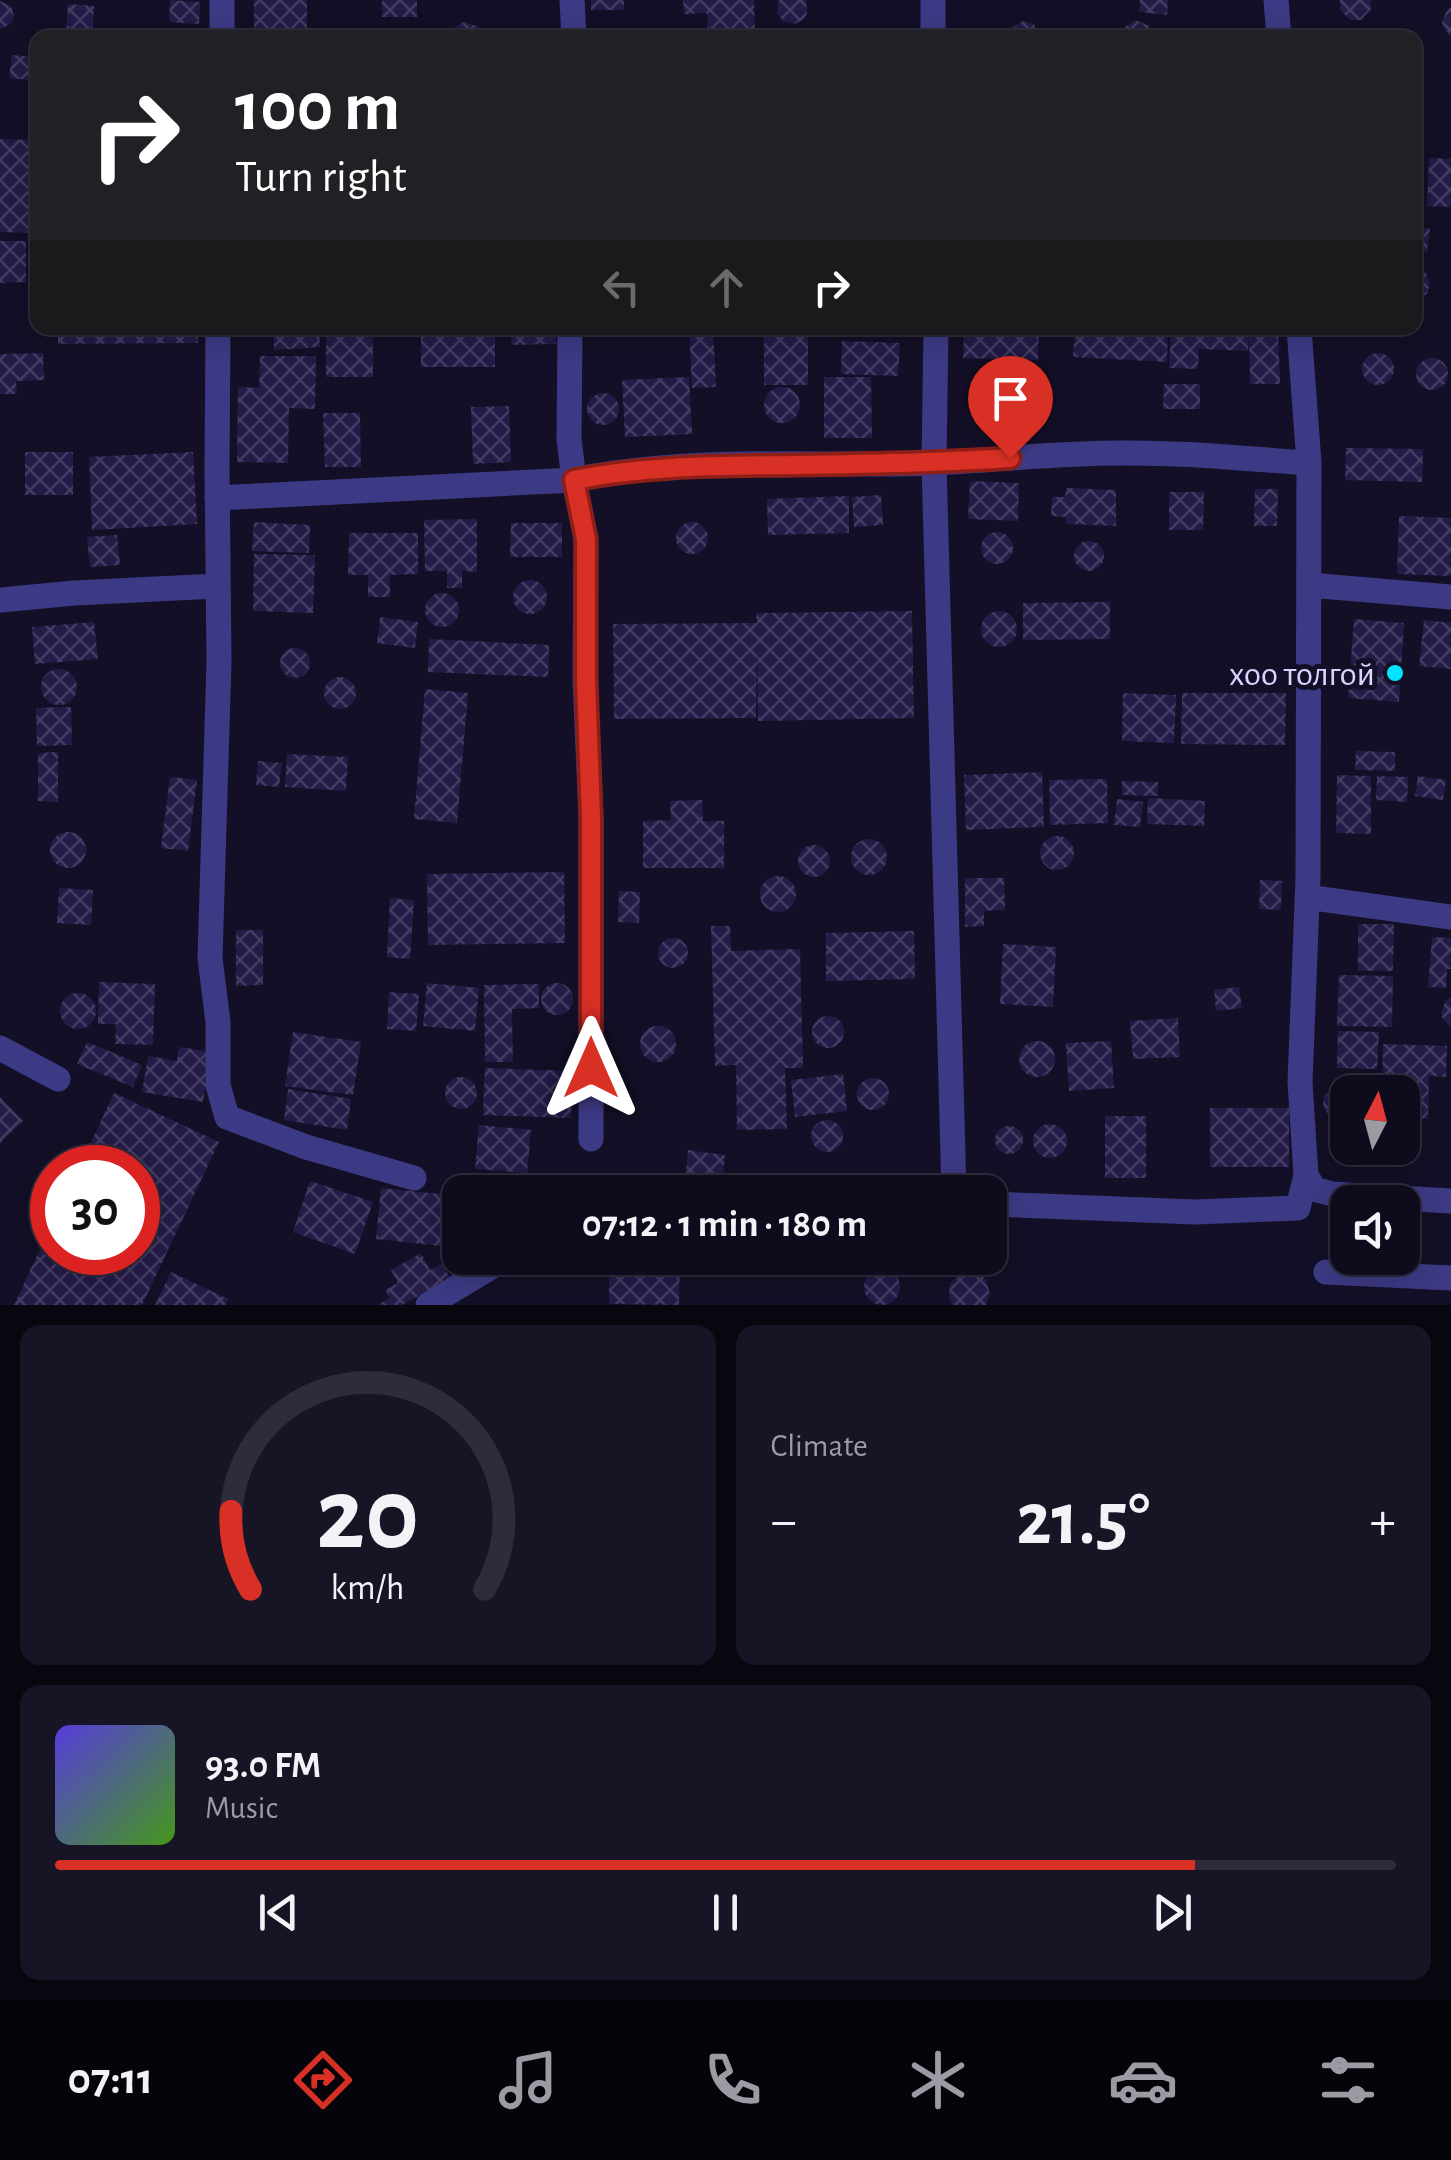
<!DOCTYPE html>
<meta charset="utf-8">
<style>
:root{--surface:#0e0b1c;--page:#171425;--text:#f1f3f6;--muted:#9b9ba3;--line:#2e2b3b;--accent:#d93025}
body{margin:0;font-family:"Alegreya Sans",sans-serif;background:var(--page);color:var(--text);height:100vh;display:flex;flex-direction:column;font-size:38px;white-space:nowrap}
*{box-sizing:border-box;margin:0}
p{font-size:32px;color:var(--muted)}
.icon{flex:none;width:55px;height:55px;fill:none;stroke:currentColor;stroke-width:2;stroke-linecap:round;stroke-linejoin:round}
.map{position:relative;height:1305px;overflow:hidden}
.panel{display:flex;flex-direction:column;gap:20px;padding:20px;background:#08060f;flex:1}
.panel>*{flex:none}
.guide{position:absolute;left:30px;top:30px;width:1392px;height:305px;border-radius:20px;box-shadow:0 5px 25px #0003,0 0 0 2px var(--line);background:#202124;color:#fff;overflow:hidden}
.needle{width:65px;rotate:6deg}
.buttons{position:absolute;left:1330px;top:1075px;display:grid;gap:20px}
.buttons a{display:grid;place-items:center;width:90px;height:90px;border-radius:20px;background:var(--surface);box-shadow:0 5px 25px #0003,0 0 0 2px var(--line);font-size:50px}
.speed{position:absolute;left:30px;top:1145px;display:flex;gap:20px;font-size:50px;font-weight:700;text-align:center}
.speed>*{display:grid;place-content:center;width:130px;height:130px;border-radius:50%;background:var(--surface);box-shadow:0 5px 25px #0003,0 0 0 2px var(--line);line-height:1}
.speed .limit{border:15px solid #d22;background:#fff;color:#111}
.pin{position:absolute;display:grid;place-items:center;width:85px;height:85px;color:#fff;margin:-102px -42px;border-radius:50% 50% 50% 0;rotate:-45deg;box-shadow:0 0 10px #0007}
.pin .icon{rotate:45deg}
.me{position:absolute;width:110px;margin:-55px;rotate:0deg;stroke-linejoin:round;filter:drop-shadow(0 0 8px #0008)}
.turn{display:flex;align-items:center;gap:35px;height:210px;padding:0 40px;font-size:45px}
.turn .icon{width:130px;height:130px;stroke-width:2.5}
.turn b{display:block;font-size:70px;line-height:85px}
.lanes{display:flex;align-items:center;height:95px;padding:0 40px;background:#0003;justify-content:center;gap:50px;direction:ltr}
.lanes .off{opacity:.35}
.big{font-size:75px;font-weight:600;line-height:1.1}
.panel .widget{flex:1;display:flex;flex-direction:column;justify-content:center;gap:15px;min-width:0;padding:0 35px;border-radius:20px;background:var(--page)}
.panel .dial{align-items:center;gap:0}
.dial svg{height:260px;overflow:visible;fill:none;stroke:var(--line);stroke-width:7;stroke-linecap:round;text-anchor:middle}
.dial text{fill:var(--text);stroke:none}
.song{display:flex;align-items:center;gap:30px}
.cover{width:120px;height:120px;border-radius:15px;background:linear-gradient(135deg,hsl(250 70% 55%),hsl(100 70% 35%))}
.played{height:10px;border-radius:5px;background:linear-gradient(90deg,var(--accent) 85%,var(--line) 85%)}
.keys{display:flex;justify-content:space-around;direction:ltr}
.heat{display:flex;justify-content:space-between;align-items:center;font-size:55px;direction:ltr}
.panel .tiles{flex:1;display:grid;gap:20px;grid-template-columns:1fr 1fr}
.widget:last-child{grid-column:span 2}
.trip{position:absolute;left:442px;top:1175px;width:565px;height:100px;border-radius:20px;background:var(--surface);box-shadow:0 5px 25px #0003,0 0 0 2px var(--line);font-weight:600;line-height:100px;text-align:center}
.menu{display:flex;height:160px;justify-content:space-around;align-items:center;background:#06040b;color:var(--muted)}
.menu .icon{width:70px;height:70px}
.menu .current{color:var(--accent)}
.menu b{font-size:45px;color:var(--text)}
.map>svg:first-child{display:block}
.building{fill:url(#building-cross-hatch)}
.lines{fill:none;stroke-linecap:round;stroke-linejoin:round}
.minor{stroke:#3d3a85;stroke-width:25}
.route-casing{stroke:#8d1f18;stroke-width:25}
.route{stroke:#d93025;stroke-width:18}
.poi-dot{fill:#00e5ff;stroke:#130f26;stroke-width:4}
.labels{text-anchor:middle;stroke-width:10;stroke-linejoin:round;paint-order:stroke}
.poi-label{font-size:35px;fill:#d9d4ff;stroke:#130f26;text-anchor:end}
</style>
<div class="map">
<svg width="1451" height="1305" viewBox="0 0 1451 1305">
<defs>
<pattern id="building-cross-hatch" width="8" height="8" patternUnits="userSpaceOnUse" patternTransform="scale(2.5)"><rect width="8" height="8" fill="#241b47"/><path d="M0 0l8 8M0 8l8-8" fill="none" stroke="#433b63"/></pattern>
</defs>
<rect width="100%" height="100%" fill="#130f26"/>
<!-- building -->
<path class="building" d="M170,0L200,2L199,24L169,22Z
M254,0H307V38H254Z
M382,0H417V17H382Z
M591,0H624V10H591Z
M683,0H754L755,34L747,38H708L707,13L684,14Z
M779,0H806L807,14L804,19L795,24L784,22L777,14Z
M1140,0H1168L1167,15L1139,12Z
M1340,0H1371V9L1361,20H1350L1340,10Z
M0,1L11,6L14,16L11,24L0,29Z
M68,4L94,6L92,38L66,37Z
M1451,7V37L1443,27L1442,22L1446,12Z
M1136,20L1149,26L1152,38H1121L1123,28Z
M1023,21L1034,24L1040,38H1008L1010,29Z
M464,22L480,27L485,38H450L454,28Z
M1074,29L1085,38H1058L1064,31Z
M12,55L38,57V81L9,78Z
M0,139L38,140V233L0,232Z
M1429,158L1451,159V207L1427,206Z
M1415,227L1430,229L1427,252L1415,250Z
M0,241H26V282L0,283Z
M1415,268L1426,273L1430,283L1427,294L1415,300Z
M58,328H198V343L58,344Z
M273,328H319L320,347L274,350Z
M326,328H373V377H326Z
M421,328H495V367H421Z
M511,328H556V344L511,345Z
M689,328H713L716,387L692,388Z
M964,328H1039L1038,360L963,358Z
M1075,328H1168L1167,362L1073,357Z
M1171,328H1278L1280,384H1250L1249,337L1248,351L1199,349L1198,369L1169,368Z
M764,335H808V385H764Z
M842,341L900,343L898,376L841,374Z
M1362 369a16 16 0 1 1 32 0a16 16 0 1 1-32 0Z
M43,353L44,380L16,381L17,394H0V354Z
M260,356H316L315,409L289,408L288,463L237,462L238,387L259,388Z
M1416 374a16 16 0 1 1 32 0a16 16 0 1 1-32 0Z
M689,377L692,434L625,437L622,380Z
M824,377H871L872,438H824Z
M1164,384H1200V409H1163Z
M764 405a18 18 0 1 1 36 0a18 18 0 1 1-36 0Z
M587 409a16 16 0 1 1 32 0a16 16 0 1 1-32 0Z
M509,406L511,462L473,464L471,407Z
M323,413H360L361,467H325Z
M1346,448L1423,449L1422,482L1345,480Z
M25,452H73V495H25Z
M193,452L197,524L92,530L89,457Z
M970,481L1019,483L1018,521L968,519Z
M1066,488L1116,490V526L1066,524V517L1051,516L1052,497H1065Z
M1255,489H1278L1277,526H1254Z
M1169,492H1204L1203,530H1169Z
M881,495L883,525L854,527L852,497Z
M849,496V533L768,535L767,499Z
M1399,516L1451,518V576L1397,574Z
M477,519V572L462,571V588H447V571H425L424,520Z
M254,522L310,525L309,553L252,551Z
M676 538a16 16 0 1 1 32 0a16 16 0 1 1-32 0Z
M511,523H562V557H510Z
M981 548a16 16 0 1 1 32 0a16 16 0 1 1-32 0Z
M349,533H418V574L390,575V597H368V575H348Z
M117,535L120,565L90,567L87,537Z
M1074 556a15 15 0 1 1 30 0a15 15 0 1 1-30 0Z
M254,554L315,555L313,613L253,611Z
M513 597a17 17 0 1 1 34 0a17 17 0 1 1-34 0Z
M425 610a17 17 0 1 1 34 0a17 17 0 1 1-34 0Z
M1110,602V639L1023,640V603Z
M981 629a18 18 0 1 1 36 0a18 18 0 1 1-36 0Z
M912,611L914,718L758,721L757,642L756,718L614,719L613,624L757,623L756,613Z
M380,617L418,622L415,648L377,643Z
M1354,619L1404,623L1399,702L1348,698Z
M1424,620L1451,623V669L1419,666Z
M94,622L98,659L35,664L32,627Z
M429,639L549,645L548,677L428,672Z
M280 663a15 15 0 1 1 30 0a15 15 0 1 1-30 0Z
M41 687a18 18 0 1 1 36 0a18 18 0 1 1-36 0Z
M324 693a16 16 0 1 1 32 0a16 16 0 1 1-32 0Z
M425,689L468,693L457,823L414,819Z
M1123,693L1176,695L1174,743L1122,741Z
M1182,693H1286L1285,745L1181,744Z
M71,707L72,745L37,746L36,708Z
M1356,751L1395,752V771L1355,770Z
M58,752V802L38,801V753Z
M287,754L348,757L346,791L285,787Z
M258,761L282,763L279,787L256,785Z
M1042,772L1044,827L966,830L964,775Z
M1337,775L1371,776V834L1336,833Z
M1377,776L1408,777L1407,802L1376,800Z
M1418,776L1446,780L1443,800L1415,796Z
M170,777L197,780L188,851L161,848Z
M1107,779L1108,823L1050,825L1049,780Z
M1122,781L1158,782V796L1122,795Z
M1148,798L1205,801L1204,826L1147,824Z
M1117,799L1143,802L1140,827L1114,825Z
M702,800L703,821H724V868H643V821L671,820L670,801Z
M50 850a18 18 0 1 1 36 0a18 18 0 1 1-36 0Z
M1040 853a17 17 0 1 1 34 0a17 17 0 1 1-34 0Z
M851 857a18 18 0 1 1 36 0a18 18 0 1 1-36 0Z
M798 861a16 16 0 1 1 32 0a16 16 0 1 1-32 0Z
M564,872L565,943L428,945L427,874Z
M760 894a18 18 0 1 1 36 0a18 18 0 1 1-36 0Z
M965,878H1004L1005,910L984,911V926L965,927Z
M1260,880L1282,881L1281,910L1259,909Z
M59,888L93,890L91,925L57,923Z
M619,891L640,892L639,923L618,922Z
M390,898L414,900L410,959L387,957Z
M1358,924H1394L1393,971H1358Z
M711,926H730L731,951L800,949L803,1068H785L787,1129L737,1130L736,1065L715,1066Z
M236,930H263V985L236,986Z
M914,931L915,979L826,981V933Z
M1432,937L1451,938V969H1447L1446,988L1428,987Z
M658 953a15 15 0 1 1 30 0a15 15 0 1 1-30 0Z
M1003,944L1056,947L1053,1007L1000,1004Z
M1339,975L1393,976L1392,1027L1337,1026Z
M99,982L155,984L153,1045L115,1044L116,1024H98Z
M427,983L479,988L475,1031L423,1026Z
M541 999a16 16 0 1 1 32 0a16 16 0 1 1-32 0Z
M539,984V1008L512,1009L513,1062H485L484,985Z
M1239,987L1242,1008L1216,1011L1214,990Z
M389,992L419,994L416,1031L387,1029Z
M60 1011a18 18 0 1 1 36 0a18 18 0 1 1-36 0Z
M1451,997V1027L1443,1019L1441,1013L1445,1002Z
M812 1032a16 16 0 1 1 32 0a16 16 0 1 1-32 0Z
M1178,1018L1180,1057L1133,1059L1130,1021Z
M640 1044a18 18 0 1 1 36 0a18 18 0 1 1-36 0Z
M1338,1031L1379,1032L1377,1069L1337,1068Z
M293,1032L361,1042L353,1095L285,1086Z
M1111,1041L1114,1088L1069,1091L1066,1043Z
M1019 1059a18 18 0 1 1 36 0a18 18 0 1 1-36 0Z
M87,1042L142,1065L133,1087L77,1064Z
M1383,1044L1447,1046L1446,1077L1429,1076L1428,1119H1402V1092H1382Z
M179,1047L212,1052L203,1102L142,1092L148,1056L177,1061Z
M485,1068L573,1071L571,1118L483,1115Z
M843,1074L847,1111L795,1117L791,1080Z
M445 1093a16 16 0 1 1 32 0a16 16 0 1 1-32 0Z
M857 1094a16 16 0 1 1 32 0a16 16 0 1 1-32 0Z
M288,1089L351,1099L347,1130L284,1120Z
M1323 1103a13 13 0 1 1 26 0a13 13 0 1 1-26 0Z
M114,1093L219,1142L142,1305H14L52,1223V1252H138V1168H79Z
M0,1097L23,1121L0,1143Z
M1210,1108H1289V1167H1210Z
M1105,1116H1146V1178H1105Z
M811 1136a16 16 0 1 1 32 0a16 16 0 1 1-32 0Z
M1033 1141a17 17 0 1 1 34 0a17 17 0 1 1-34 0Z
M479,1125L531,1130L527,1173L475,1169Z
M995 1140a14 14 0 1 1 28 0a14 14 0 1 1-28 0Z
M688,1150L725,1155L722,1187L685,1183Z
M310,1181L373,1202L355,1254L293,1232Z
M381,1188L460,1196V1248L376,1239Z
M421,1253L430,1270L442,1264L449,1276L479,1259L481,1262L402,1305H377L390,1298L385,1290L398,1283L391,1270Z
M609,1261L680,1262L679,1305L609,1304Z
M864 1287a18 18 0 1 1 36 0a18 18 0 1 1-36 0Z
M171,1272L228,1299L225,1305H155Z
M967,1272L981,1275L986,1280L990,1294L986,1305H953L951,1303L949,1297L950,1283L961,1274Z"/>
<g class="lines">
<!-- minor -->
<path class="minor" d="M572,0L574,38
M1276,0L1279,38
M222,38V0
M933,38V0
M218,328L217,469L219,662L210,958L218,1022V1085L227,1117L306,1147L414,1178
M570,328L569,439L574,480L586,539L585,680L591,816V1139
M936,328L934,463L954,1192
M1299,328L1309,463L1308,877L1300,1082L1306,1175L1314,1189L1332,1194L1451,1201
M217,498L574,480C680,458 792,465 899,464C973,463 1046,453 1119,453C1182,452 1246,459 1309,463
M1309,585L1451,597
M0,600L74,593L217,586
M1307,897L1451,917
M0,1048L58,1079
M990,1204L1195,1212L1298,1208L1306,1175
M1326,1272L1451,1278
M428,1305L506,1258"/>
</g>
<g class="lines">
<!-- route casing -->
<g class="route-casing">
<path id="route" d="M591,1068V816L586,680V539L574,480C647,465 721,466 795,465C867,464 939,463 1010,458"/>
</g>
<!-- route -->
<use href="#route" class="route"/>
</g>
<!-- markers -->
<circle class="poi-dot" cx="1395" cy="673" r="10"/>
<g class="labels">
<!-- poi labels -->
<g class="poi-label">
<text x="1375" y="685">хоо толгой</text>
</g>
</g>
</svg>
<div class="buttons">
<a><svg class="needle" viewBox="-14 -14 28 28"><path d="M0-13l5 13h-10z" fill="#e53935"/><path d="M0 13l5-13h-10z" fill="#9b9ba3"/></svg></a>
<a><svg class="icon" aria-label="sound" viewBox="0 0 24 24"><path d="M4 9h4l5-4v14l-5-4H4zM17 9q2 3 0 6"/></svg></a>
</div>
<div class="speed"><div class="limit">30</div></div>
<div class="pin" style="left:1010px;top:458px;background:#d93025"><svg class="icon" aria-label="arrive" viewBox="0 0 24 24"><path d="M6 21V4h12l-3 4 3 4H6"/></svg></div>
<svg class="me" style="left:591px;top:1068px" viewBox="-20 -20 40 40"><path d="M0-17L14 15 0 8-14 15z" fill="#d93025" stroke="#fff" stroke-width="4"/></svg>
<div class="trip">07:12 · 1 min · 180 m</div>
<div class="guide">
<div class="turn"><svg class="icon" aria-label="right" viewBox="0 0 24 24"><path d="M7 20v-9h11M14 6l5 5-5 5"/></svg><div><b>100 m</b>Turn right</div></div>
<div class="lanes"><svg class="icon off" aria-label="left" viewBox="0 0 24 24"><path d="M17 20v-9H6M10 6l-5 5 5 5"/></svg><svg class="icon off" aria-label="ahead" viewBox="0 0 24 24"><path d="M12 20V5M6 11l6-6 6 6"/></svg><svg class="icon" aria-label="right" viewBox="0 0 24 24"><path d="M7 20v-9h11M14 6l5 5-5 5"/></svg></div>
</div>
</div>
<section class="panel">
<div class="tiles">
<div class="widget dial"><svg viewBox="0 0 100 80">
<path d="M14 69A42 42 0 1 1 86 69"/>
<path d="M14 69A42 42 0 0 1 8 45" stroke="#d93025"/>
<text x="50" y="56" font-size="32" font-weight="700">20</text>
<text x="50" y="72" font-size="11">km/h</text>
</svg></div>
<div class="widget"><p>Climate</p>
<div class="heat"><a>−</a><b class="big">21.5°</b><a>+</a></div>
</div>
<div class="widget">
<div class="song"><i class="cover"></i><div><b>93.0 FM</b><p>Music</p></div></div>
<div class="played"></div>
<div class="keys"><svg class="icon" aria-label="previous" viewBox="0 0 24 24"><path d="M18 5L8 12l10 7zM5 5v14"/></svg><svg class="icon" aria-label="pause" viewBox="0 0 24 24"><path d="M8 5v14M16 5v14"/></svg><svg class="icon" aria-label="next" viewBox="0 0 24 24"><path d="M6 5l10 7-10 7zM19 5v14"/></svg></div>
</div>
</div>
</section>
<nav class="menu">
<b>07:11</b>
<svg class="icon current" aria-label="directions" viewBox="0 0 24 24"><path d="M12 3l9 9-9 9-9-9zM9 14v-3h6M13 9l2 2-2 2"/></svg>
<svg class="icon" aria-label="music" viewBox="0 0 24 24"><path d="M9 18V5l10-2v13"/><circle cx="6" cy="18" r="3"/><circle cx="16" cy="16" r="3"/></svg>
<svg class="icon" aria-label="phone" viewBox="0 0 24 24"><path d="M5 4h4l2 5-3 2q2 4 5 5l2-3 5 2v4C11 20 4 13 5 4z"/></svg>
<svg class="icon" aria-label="climate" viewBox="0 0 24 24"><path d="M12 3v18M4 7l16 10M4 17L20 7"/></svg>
<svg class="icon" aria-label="car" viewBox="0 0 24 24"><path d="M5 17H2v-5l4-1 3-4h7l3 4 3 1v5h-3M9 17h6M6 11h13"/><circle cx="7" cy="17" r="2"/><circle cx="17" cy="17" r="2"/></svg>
<svg class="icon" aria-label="filters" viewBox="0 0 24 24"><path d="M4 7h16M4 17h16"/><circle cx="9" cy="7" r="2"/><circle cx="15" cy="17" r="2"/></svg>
</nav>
